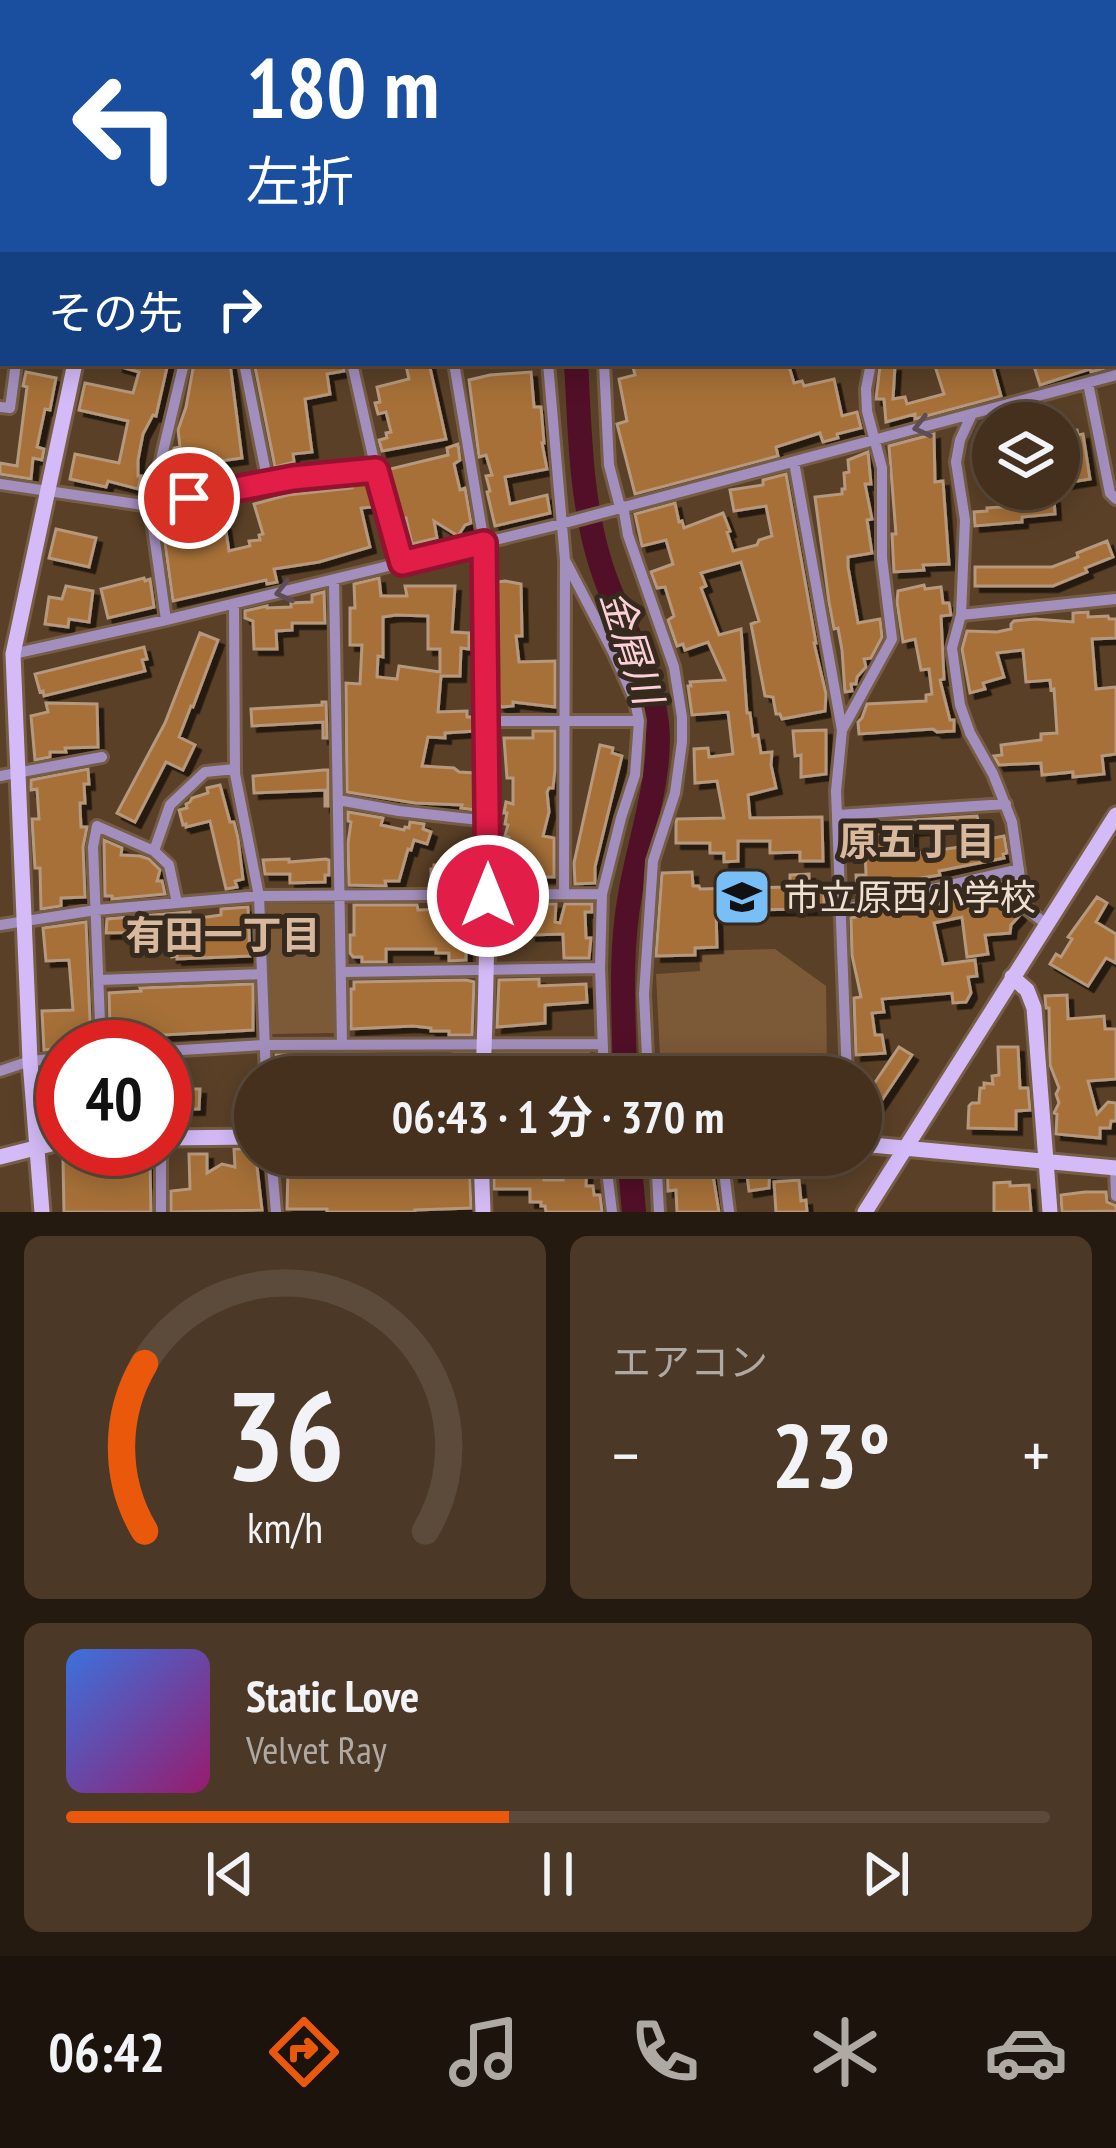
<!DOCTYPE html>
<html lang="ja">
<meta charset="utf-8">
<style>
:root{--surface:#44301d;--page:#4b3826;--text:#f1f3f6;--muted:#afa9a4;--line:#5c4b3b;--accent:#ea580c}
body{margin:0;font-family:"PT Sans Narrow","Noto Sans JP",sans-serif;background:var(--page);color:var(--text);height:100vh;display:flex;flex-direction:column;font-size:45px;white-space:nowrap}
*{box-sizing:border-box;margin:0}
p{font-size:39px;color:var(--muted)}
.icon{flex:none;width:66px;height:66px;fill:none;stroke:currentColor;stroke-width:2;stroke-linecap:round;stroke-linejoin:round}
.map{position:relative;height:1212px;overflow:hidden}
.drawer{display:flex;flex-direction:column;gap:24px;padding:24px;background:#251a10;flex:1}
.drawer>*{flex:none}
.guide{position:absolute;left:0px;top:0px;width:1116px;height:366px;box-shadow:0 6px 30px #0003,0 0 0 3px var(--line);background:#1a4fa0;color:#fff;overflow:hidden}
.buttons{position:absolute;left:972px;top:402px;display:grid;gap:24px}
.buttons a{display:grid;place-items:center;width:108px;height:108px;border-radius:50%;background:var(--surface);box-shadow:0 6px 30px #0003,0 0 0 3px var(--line);font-size:60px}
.speed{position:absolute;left:36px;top:1020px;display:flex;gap:24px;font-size:60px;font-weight:700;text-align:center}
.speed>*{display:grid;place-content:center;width:156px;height:156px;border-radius:50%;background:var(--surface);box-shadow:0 6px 30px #0003,0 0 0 3px var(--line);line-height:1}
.speed .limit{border:18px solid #d22;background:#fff;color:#111}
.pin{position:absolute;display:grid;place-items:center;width:102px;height:102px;color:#fff;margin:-51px;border:6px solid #fff;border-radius:50%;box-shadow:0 3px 12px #0007}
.me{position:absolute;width:132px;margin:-66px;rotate:0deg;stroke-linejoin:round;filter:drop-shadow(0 0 9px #0008)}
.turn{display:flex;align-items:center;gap:42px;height:252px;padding:0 48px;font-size:54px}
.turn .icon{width:156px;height:156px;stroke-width:2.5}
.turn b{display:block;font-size:84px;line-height:102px}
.then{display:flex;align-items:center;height:114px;padding:0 48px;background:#0003;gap:24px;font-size:45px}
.big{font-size:90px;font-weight:700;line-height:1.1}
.drawer .tile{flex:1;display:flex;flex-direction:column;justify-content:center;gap:18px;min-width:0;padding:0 42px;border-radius:18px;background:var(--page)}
.drawer .dial{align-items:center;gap:0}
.dial svg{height:312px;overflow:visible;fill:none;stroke:var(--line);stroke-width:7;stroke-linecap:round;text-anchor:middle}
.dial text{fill:var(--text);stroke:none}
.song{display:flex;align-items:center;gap:36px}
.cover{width:144px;height:144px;border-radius:18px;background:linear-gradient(135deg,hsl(220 70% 55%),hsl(320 70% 35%))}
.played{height:12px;border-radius:6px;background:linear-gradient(90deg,var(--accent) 45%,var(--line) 45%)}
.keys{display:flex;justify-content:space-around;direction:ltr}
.heat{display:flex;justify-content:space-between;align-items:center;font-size:66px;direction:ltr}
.drawer .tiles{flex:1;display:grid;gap:24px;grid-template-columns:1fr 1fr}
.tile:last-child{grid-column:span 2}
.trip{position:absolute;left:234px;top:1056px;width:648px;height:120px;border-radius:60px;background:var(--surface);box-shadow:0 6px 30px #0003,0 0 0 3px var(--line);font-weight:700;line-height:120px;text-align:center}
.dock{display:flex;height:192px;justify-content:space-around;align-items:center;background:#1b130c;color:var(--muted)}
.dock .icon{width:84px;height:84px}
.dock .on{color:var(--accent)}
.dock b{font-size:54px;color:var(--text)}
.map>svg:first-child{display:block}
.green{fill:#7c5937}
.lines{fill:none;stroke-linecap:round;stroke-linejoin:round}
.river{stroke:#520f28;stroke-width:24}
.building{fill:#a66f38;stroke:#b6987d;stroke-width:3;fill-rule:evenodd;filter:url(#shadow)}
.street-casing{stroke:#755d46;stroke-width:16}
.secondary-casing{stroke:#755d46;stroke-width:21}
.highway-casing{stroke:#755d46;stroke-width:27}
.street{stroke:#a38fbe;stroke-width:10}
.secondary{stroke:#d4bbf7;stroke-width:15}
.highway{stroke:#fff;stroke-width:21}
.oneway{stroke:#5c4d56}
.route-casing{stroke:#92132f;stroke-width:30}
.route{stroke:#e11d48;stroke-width:21}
.labels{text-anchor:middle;stroke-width:10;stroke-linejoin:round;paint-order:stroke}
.poi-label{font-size:36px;fill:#efdfd1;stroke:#36291e;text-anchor:start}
.water-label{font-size:39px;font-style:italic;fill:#fccfd9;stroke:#36291e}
.neighbourhood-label{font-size:39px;font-weight:bold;fill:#d9b99d;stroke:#36291e}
</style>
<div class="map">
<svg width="1116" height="1212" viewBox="0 0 1116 1212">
<defs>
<filter id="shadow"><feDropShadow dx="5.5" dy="5.5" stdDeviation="0" flood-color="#0009"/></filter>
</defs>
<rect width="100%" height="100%" fill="#5a4027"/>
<!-- green -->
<path class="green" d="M267,904H332L336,1033L272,1034Z
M775,949L826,986L827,1065L797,1077H661L656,974L700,971L699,951Z"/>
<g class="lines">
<!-- river -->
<path class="river" d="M576,363C580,430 580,497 600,562C616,617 651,666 657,724C663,774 638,845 630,895C619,955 624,1016 625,1077
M629,1155L634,1212"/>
</g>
<!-- building -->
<path class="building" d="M118,363H168L156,416L153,415L143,434L138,460V476H141L138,489L108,481L106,487L70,479L75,454L119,463L128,421L79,410L85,383L133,393L139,372L118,366Z
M194,363H230L242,458L206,463L208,481L198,483L199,487L163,494L174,448L180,447L178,430L186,407Z
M273,363H342L344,371L327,374L330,394L305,399L312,452L293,454L294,462L275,467L255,367Z
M418,363H429L446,439L382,451L379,440L387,438L386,433L391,432L386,412L378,414L375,403L380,402L377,387L409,379L406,366Z
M632,363H788L794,383L802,381L804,386L834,379L842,416L857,412L861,428L837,434L838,438L823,442L820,433L776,447L778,456L635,494L617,424L627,421L619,379L635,375Z
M934,363H992L1001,396L915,419V414L886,422L884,399H876L880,366H895L893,399L905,397L907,404L944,394Z
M1033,363H1116V365L1091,372L1090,369L1040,385Z
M26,372L56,378L50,410L45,409L37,447L44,449L42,460L33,458L31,479L0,474V463L17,466L27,387L23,386Z
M531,372L534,407H541L544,443H542L547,469L505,477L510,504L547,495L550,513L495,526L487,492L490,491L486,476L492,475L486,455L479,457L469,380L490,375Z
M1077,430L1078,435L1083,434L1090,479L1059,484V431Z
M934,434L935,482L943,481L949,564L923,565L924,570L894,572L892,534H896L889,446Z
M458,444L460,460L454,464L460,490L465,488L471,523L465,525L458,536L434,521L437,538L412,544L406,518L400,519L386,470L448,455L447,448Z
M868,452L871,484H865L872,519L867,520L872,553L848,557V567L858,623L880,619L882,637L871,658L864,659L866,667L857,677L856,684H851L852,691L845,692L842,650L838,628L834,629L829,602L815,497L842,494V489H845L844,473L849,472L848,460Z
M786,474L816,643H814L826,694L825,711L782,719L780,714H776L773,697L765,696L751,624L759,621L741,562L701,573L706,586L701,588L719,635L741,629L747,713H750L753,736L758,735L761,753L772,752L771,765L776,788L748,795L750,818L822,817L823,861H800V852L770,853V841H738V861L724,862V853H710V843H676V823L677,819L724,818L717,781L695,783L694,749L708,748L709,757L733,754L728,712L692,715L688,686H691L690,682L725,680L708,642L685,650L683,644L677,646L668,620L674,616L665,587L657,588L651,572L673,564L666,540L642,546L635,514L675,503L679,522L682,521L684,528L723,513L730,531L727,532L733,551L757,545L759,540L772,536L766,506L734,511L730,490L763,485V480Z
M369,481L374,507L361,508L370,547L319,562L274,569L277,582L267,584L266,580L173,601L161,514L212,509L213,522L219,521L220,526L225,525L229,551L250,546L249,541L260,540L259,535L263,534L254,504L288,495L352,488L351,482Z
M1054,498L1055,514L1022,517V522L975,526L974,512L987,511V508L1019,506L1018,501Z
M56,529L96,538L89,567L49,558Z
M1107,541L1113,557L1085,568L1087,572L1053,586H975V567H1052L1078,557L1077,553Z
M144,578L145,581L150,579L154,607L108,618L101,589Z
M379,578L381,596H407L405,586H455L452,632L469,633V649L461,648L460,676H441L438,712L467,711V717H475V731L445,733V738L428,737L422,766L454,768L459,772L475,773V810L461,808L462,805L415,803L347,792L346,683L360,684L362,645H350V608H355L354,584ZM396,615L428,616V649H440V672L399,666L397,679L377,677L378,656L383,657V617Z
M505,581L521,584L522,636H516L519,662L555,661V707L513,702V706L502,707L499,705L497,582Z
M924,585L925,589L941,587L943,603H949L951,615L941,616L944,679L940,680L950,720H954V731L937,732L933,729L859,734L858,722L862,718L867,704L926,701V695L932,694L929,669L921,670L915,639L903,642L897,602L898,591Z
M66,586L93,591L89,622L69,619L68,627L45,624L49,597L62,599Z
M324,592L325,623H292V630L276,631L277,649H254L253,621L245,618V611L267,606V608L291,607V603L312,602V595Z
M1088,612V617L1108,616L1109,619H1116V638L1092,639L1096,689L1116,687V754L1102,756L1104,774L1073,777V772L1042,775L1041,763L999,765L994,756L1002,755L1001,745L1041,740V734L1057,733L1054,689L1051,690L1050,680L1026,682L1023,650L997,653L1004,677L983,683L985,689L970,693L962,649L967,631L997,632L1011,629V624L1014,621L1035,619L1073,622V613Z
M200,633L218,640L193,707L191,706L179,737L195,745L183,770L166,762L135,822L117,813L165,723Z
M144,647L147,659L142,660L145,671L44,696L43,691L40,692L35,674Z
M322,702H326L327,738H323V722L252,726L251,709L322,705Z
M46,703L97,704L98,747L65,748L66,752H50V757L35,760L31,716L48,712Z
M826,730V774L801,777V755L795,756L793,731Z
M533,731H555V770L553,788H549L547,792L549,812L543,836L554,838V877H532L509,873L510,885H501L500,853L506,852L509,837L505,836L508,825L505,824L507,813H504L506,802L513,804V778H507L504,738H533Z
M600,745L613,748L612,753L622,756L595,867V883L575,884L574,863Z
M88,769L89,784H84L85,803H80V807L81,827H87L83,847L85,897L61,898V906L41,909L40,868H35L32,819H39L37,789L31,790V780Z
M324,770H328V806H325V790L254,793L253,776Z
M220,785L230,822H234L238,838L243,879L235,881L237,887L226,889L210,821L186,827V824L183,825L179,810L187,808L186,804L190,802L192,798L208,793L207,788Z
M348,812L383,818L381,825L404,830L405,827L409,828L410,822L424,824L423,829L431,832L427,844L414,840L411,850L408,849L399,881H385L386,886L349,885L348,843L351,822L348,821Z
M977,816L979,825L912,830V854L980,844L979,841L1004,836L1007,853L1003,854L1004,858L939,871L940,875L909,880L910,884L857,894L856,875H866L865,850H856V841H848L847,824Z
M104,840L122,848L121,855L140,856L149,859L160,870L157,881H162L165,894L112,899V896H105Z
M289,859V862L326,859L329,860V875H325V882L290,883V874H265L263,860Z
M434,865H472V885H431V869H434Z
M692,872L693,886H699L700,889L790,887V875L809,874V886H824V909L716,910L717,947L695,948V955L656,956L662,873Z
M1010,881L1014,902L1020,915L1011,925L1010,933L985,935L988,954L967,957L962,917L934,923L943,964L975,960L977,976L968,977L971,993L966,1002L953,1003L952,993L882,999L884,1012L872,1013L875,1035H882L885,1053L856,1055L854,998L861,997L852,955L851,918L897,909L898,912L943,900L942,897Z
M1097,897L1107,903L1096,922L1116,934V963L1106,958L1088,986L1050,964L1056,954L1061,957L1072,939L1068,937Z
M500,904H556L555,922L560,923L565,904H592V912H585L586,938H591L589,958H564L563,934L531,935V926L504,924V921H500Z
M354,905H417L418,910L451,909V905H475V924L466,925V960L449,961V953H436V949H386V962H362V957H353L350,953V935H354Z
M248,907L250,956L177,959V956L172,957L171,938L151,939L150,932L106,933L107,919L190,912V918H200L221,915V909Z
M86,922L91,1045H63V1048L44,1050L42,1011L73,1010L69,960L46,961L43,928Z
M539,979V986L586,984L587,1002L545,1005V1023L497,1027L499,980Z
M466,980L474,982L472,1035H449V1031H431V1028L413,1026L351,1029V989H354V982Z
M253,984V1030L145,1036V1033L114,1035L113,1027H110L109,993L141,991L140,988Z
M1067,995L1068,1019L1104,1016L1105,1029H1116V1079L1088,1081L1097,1114L1108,1102L1116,1103V1121H1111L1110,1128H1100V1138L1056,1134L1057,1114L1054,1113L1059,1103L1056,1094L1059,1088L1050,1065L1049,1008H1046L1045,996Z
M899,1047L912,1055L878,1106L865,1097Z
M998,1047H1018L1020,1088H1028L1030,1110L1016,1111V1129L968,1128L969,1106L972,1103H979L980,1088H984V1083L993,1084L992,1076L999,1075Z
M345,1054L420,1055V1060L453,1061V1054H472L471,1077H394L319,1073V1077H296L284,1076L283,1071L277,1072L276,1055Z
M496,1054H589L594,1061L593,1074L556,1075V1070H534V1074H518L517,1077H496Z
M173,1089H200L199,1109H180L181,1120H165V1101L173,1100Z
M234,1149H255L262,1210L171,1212V1191L190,1189L189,1154H207V1173L222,1164L235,1167Z
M67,1155H105V1164L150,1163L151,1212H64L63,1160H67Z
M283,1155H420L419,1159L442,1160V1155H469L471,1208L415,1210V1212H327V1209H287L288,1169L282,1168Z
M527,1155H538V1163H543L544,1180H563V1155H587L586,1186H593L594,1195H600L602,1212H546L545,1206H541V1202H530V1189H494V1170L527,1166Z
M667,1155H680L679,1159L710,1157L719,1212H677L676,1190L668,1191Z
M732,1156H770L769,1188L749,1191L747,1175L734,1176Z
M799,1180L801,1201L806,1200L807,1212H776L774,1182Z
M1010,1182V1186L1029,1185L1031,1212H994V1183Z
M1085,1192H1106L1107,1202L1116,1206V1211L1062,1212L1061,1195Z"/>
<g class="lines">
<!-- street casing -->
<g class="street-casing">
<path id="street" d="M428,0L451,3
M492,0L493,3
M550,0L551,3
M908,0L913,3
M49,3V0
M268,3L269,0
M370,3V0
M656,3L660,0
M709,3V0
M884,3V0
M1015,3V0
M1113,34H1116
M0,37H3
M1113,134L1116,136
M0,283H3
M244,363L268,483
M352,363L376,470L402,563
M454,363L484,543
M604,363L609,465L620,507
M1088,383L1110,493L1116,499
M0,407L10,408L16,363
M972,414L960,440L956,462L965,520L961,615L952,648L960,705L970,733L993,774L1012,822L1023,899L1028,910L1046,924
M794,462L842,730
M0,484L150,506L293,479L376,470
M623,506L628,535L674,667L682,717V742L675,793L653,861L644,994L648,1077
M334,580L342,1045
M234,604L235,774L259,896L266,1077
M961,615L1116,599
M166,620L150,506L184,363
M13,654L166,620L561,524L1116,375
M488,721H639
M0,776L102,757
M338,800L399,811L488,821
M838,815L1006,804
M154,851L169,865L177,903
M564,894L565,562
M602,894L600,968L604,1077
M841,910L1019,869
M0,925L96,910L259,896L602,894L621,818L635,775L639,721L635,701L614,654L565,560L548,363
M342,972L600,968
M99,980L262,974
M101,1047L93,847L97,826L154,851L170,805L205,772L235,769
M165,1051L264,1045L602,1044
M0,1071L30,1061L63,1058
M847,1077L836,791L842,730L892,639L882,558V468L867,411L866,389L871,363
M161,1149V1212
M271,1155L276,1212
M605,1155L612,1212
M656,1155L659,1212
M722,1155L729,1212
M1115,1168L1116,1196"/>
</g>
<!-- secondary casing -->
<g class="secondary-casing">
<path id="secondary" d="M159,3V0
M1012,977L1027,990L1034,1008L1050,1212
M483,1077C490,899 488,721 484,543
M165,1138L255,1137
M861,1144L1116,1168
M481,1155L483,1212
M0,1157L63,1141
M42,1212L30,1061L13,654L75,363
M865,1212L1116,815"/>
</g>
<!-- highway casing -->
<g class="highway-casing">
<path id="highway" d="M0,159H3
M1113,272H1116"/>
</g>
<!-- street -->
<use href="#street" class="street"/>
<!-- secondary -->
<use href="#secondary" class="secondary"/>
<!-- highway -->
<use href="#highway" class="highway"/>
</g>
<!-- one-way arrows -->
<defs><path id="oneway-chevron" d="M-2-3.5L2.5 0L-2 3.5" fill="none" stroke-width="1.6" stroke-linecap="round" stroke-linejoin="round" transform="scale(3)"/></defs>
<g class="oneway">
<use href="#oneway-chevron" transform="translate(922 427) rotate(166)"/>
<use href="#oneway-chevron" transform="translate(284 592) rotate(166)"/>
</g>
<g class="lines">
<!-- route casing -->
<g class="route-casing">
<path id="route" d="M189,498L293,478L376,470L402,563L484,543L488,896"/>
</g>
<!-- route -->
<use href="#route" class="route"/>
</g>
<!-- icons -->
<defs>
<g id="school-square" transform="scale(3)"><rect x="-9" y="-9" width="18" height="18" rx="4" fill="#78bff7" stroke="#36291e"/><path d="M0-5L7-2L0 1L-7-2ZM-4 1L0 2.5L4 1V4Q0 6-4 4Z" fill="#111"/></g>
</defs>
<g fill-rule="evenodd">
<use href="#school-square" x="742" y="897"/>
</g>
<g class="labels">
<!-- poi labels -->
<g class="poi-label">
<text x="784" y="910">市立原西小学校</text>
</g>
<!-- water labels -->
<g class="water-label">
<text transform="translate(632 647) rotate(72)" y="14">金屑川</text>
</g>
<!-- neighbourhood labels -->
<g class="neighbourhood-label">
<text x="917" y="855">原五丁目</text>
<text x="223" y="949">有田一丁目</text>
</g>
</g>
</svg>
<div class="buttons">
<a><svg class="icon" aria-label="layers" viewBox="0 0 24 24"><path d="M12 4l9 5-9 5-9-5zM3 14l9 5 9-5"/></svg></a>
</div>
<div class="speed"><div class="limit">40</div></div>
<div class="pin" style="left:189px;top:498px;background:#d93025"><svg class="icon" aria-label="arrive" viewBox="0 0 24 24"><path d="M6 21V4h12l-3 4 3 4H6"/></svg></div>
<svg class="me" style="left:488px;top:896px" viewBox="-20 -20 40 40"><circle r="17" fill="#e11d48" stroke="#fff" stroke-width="3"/><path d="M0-11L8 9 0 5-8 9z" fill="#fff"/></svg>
<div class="trip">06:43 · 1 分 · 370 m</div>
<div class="guide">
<div class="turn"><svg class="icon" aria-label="left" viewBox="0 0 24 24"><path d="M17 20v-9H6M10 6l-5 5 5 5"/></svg><div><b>180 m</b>左折</div></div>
<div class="then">その先<svg class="icon" aria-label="right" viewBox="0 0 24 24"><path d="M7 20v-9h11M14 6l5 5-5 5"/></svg></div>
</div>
</div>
<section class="drawer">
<div class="tiles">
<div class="tile dial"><svg viewBox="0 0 100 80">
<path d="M14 69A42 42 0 1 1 86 69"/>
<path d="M14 69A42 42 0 0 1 14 26" stroke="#ea580c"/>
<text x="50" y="56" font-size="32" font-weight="700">36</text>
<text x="50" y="72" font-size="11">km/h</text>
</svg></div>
<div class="tile"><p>エアコン</p>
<div class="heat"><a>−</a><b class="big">23°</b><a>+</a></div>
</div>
<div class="tile">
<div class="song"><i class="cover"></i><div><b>Static Love</b><p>Velvet Ray</p></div></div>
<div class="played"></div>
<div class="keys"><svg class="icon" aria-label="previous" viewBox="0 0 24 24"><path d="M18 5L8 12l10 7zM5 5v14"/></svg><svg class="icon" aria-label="pause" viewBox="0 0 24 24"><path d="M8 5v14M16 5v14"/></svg><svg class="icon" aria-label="next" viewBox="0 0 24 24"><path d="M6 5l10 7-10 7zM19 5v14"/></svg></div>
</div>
</div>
</section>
<nav class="dock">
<b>06:42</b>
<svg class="icon on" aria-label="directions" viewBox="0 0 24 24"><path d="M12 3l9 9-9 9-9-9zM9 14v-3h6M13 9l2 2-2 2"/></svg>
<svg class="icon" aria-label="music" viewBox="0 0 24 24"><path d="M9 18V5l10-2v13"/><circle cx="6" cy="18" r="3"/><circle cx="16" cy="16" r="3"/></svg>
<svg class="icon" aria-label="phone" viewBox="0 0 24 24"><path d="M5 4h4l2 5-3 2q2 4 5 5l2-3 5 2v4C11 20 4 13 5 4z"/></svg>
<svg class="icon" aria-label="climate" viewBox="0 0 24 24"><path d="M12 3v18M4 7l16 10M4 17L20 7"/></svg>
<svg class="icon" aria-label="car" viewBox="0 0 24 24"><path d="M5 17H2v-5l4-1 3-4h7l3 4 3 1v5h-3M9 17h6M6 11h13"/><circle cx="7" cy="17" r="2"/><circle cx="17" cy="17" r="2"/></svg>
</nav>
